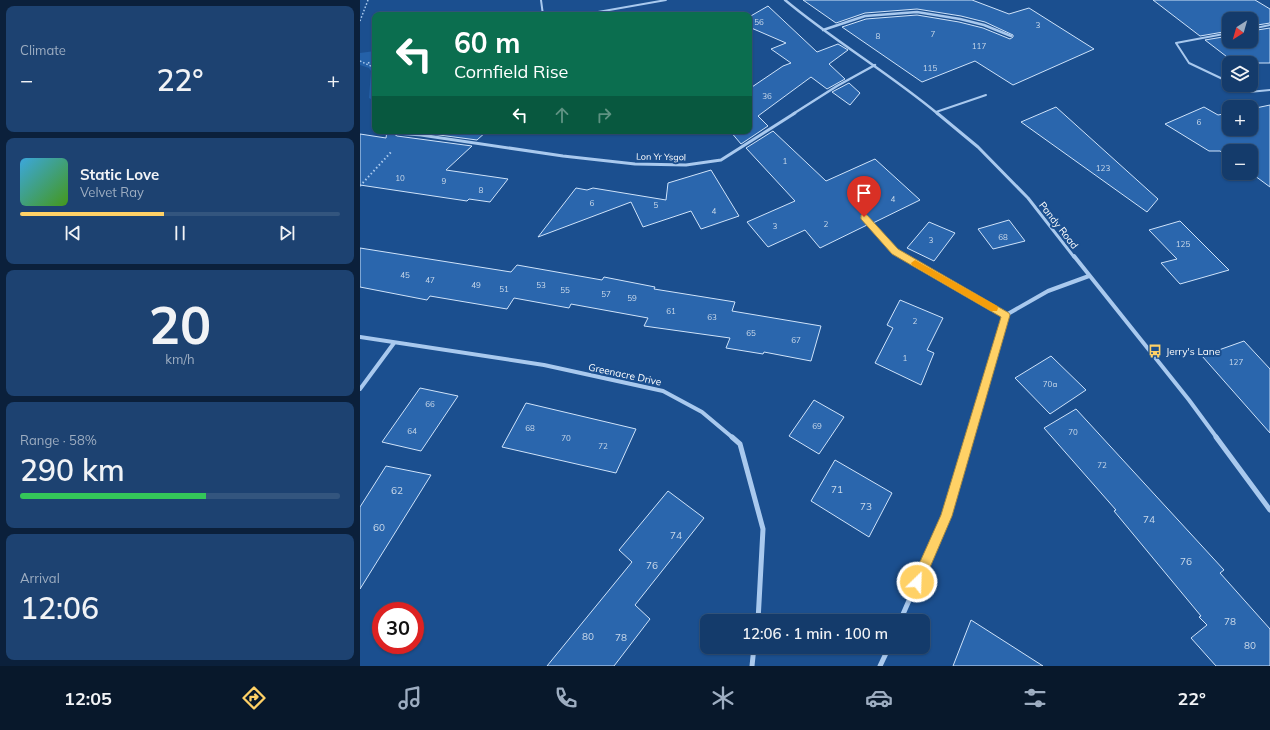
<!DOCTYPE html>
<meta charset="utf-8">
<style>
:root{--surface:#143b6b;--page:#1d4271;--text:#f1f3f6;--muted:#9dadc1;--line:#33557e;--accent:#ffd166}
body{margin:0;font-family:Mulish,sans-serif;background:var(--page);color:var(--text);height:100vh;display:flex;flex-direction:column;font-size:15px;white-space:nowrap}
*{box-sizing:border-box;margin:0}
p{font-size:13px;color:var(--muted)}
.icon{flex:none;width:22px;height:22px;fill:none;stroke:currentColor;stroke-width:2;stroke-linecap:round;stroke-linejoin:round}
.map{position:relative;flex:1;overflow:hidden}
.sheet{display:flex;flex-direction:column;gap:6px;padding:6px;background:#0b203b;width:360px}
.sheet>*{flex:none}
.top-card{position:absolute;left:12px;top:12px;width:380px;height:122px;border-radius:8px;box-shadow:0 1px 3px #0004,0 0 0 1px var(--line);background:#0b6e4f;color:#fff;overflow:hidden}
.needle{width:26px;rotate:217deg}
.buttons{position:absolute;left:862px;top:12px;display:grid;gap:8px}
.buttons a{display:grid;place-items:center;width:36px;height:36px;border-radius:8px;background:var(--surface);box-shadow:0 1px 3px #0004,0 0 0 1px var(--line);font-size:20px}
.speed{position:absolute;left:12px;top:602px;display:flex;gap:8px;font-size:20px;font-weight:700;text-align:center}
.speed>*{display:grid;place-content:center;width:52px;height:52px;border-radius:50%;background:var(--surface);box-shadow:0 1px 3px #0004,0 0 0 1px var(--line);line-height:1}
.speed .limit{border:6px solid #d22;background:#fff;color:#111}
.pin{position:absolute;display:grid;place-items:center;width:34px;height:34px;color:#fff;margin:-41px -17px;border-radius:50% 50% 50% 0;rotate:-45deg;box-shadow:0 0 4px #0007}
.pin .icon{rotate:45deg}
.me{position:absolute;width:44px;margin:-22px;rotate:24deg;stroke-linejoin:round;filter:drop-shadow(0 0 3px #0008)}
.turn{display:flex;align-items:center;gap:14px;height:84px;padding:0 16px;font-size:18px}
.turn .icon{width:52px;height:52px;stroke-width:2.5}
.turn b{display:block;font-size:28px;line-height:34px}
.lanes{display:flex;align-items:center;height:38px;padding:0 16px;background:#0003;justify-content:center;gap:20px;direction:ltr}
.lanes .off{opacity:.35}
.big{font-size:30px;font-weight:600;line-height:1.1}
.sheet .widget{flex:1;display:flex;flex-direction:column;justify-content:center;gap:6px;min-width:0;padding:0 14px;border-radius:8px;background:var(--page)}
.sheet .dial{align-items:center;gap:0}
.dial b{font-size:52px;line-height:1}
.song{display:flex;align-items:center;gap:12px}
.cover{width:48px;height:48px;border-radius:6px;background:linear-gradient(135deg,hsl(200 70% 55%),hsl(100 70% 35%))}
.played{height:4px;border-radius:2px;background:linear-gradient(90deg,var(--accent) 45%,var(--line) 45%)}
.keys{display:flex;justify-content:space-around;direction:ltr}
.heat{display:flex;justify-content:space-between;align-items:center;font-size:22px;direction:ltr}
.charge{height:6px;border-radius:3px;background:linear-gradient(90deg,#34c759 58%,var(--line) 0)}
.trip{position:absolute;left:340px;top:614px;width:230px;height:40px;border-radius:8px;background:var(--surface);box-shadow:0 1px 3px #0004,0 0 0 1px var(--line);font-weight:600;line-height:40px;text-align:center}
.dock{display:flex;height:64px;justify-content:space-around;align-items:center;background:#08182b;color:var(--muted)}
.dock .icon{width:28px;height:28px}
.dock .current{color:var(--accent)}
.dock b{font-size:18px;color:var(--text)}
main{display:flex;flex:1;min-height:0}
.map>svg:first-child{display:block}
.green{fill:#2461a8}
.building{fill:#2a66ad;stroke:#cfe3fa}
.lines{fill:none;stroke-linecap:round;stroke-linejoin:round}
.path-far1{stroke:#a9c9ee;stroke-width:1.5;stroke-dasharray:1.5 2;stroke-linecap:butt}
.path{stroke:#a9c9ee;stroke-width:2;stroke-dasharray:1.5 2.5;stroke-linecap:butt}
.lane{stroke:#a9c9ee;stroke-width:2}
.street-far3{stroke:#a9c9ee;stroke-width:2.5}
.street-far2{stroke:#a9c9ee;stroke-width:3}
.street-far1{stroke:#a9c9ee;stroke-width:4}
.street{stroke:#a9c9ee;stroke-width:5}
.route{fill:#ffd166;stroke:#a68842}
.slow{fill:#f59e0b}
.labels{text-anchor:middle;stroke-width:4;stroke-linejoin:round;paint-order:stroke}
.number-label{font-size:8px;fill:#cad9ea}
.far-street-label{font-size:9px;fill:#fff;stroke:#1b4f8f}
.street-label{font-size:10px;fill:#fff;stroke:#1b4f8f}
.poi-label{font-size:10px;fill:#fff;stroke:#1b4f8f;text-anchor:start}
.near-number-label{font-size:10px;fill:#cad9ea}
</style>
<main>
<section class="sheet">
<div class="widget"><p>Climate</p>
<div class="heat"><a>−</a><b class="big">22°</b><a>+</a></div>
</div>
<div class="widget">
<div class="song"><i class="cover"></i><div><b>Static Love</b><p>Velvet Ray</p></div></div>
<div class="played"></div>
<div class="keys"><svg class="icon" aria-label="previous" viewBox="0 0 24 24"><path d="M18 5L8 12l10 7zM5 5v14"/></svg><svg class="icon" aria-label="pause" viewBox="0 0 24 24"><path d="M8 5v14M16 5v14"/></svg><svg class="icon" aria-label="next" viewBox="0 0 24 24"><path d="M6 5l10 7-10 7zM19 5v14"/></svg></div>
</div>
<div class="widget dial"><b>20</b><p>km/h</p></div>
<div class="widget"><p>Range · 58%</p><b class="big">290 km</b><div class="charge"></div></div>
<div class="widget"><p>Arrival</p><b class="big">12:06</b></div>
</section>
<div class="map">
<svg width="910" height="666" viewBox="0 0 910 666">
<rect width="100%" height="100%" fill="#1b4f8f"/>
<!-- green -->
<path class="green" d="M15,51V101L9,98L11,71L9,68L0,65V53Z"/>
<!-- building -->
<path class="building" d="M443,0H612L649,14L669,8L734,49L653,85L615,61L562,82L482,27L506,19L557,15L599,22L623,28L650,39L653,37V35L625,22L601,16L557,9L505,13L476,23Z
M793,0H895L910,9V23L891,26V19H869V31L840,36Z
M408,6L457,52L478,44L488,50L469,64L485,79L467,89L451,77L398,116L408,126L381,144L370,131H389V89L423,66L431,63L411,49L426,43L389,27V17Z
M910,28V63H875L845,40L869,36V41H891V31Z
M489,83L500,93L490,105L472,92Z
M910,105V187L891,173V151H869V157L860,151H849L805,124L844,107L858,115L869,113V129H891V109Z
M696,107L798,199L787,212L661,122Z
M27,131H35L34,134L37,136L112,146L86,170L148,179L130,202L109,199L107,201L0,185V134L26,138Z
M49,131H127L117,140Z
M413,131L466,181L515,159L560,200L513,223L506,215L503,214L501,218L507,225L460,248L445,230L408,247L387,222L435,201L386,148Z
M351,170L379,216L341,229L331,211L283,227L271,202L178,237L216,188L227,190L233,188L306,200L308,183Z
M649,220L665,241L633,249L618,229Z
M820,221L869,270L820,284L801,263L817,259L789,230Z
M569,222L595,233L574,261L547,248Z
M0,248L151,272L157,265L242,280L244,277L295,287L294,289L375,302L372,311L461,326L451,361L404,352L403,354L366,348L370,338L284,326L288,318L211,304L209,308L154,298L147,309L70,296L67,300L0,287Z
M540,300L583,318L567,350L574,353L561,385L515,363L533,328L527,325Z
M884,341L910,369V433L842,356Z
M691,356L726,390L690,414L655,378Z
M60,388L98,396L61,451L22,442Z
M454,400L484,417L459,454L429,436Z
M166,403L276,429L256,473L142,447Z
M716,409L864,570L860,573L910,629V666H856L831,638L847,625L839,617L841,616L754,511L756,510L684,428Z
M475,460L532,493L509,537L451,501Z
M26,466L71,475L0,589V507Z
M308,491L344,518L275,605L290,619L254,666H187L272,562L259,550Z
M611,620L683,666H593Z"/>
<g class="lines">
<!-- path-far1 -->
<path class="path-far1" d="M0,21L8,0
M0,61L15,68
M8,63L15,61"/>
<!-- path -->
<path class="path" d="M0,186L32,151"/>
<!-- lane -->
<path class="lane" d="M181,0L183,15
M221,15L306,0
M891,29L910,25
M869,33L816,43L829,63L869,82
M875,85L889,92L910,90
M576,112L626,95"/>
<!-- street-far3 -->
<path class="street-far3" d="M425,0C474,41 529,73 578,114
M463,30L505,16L557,12L600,19L624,25L651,36
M433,114L477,86L515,65"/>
<!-- street-far2 -->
<path class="street-far2" d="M577,113L618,147L668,198L714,257
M37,133L61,135L203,156L275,164L326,165L361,160L435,113
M504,217L535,252L544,257"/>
<!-- street-far1 -->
<path class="street-far1" d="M542,256L646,315
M714,256L829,400L857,438
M0,337L184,365L303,391L342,412L373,438
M0,389L34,343
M609,438L646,315L688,291L729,276"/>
<!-- street -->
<path class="street" d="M372,437L380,444L403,529L398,621
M856,437L910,510
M540,621L586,516L610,437
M392,666L394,647
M520,666L529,647"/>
</g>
<!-- route -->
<path class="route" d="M504,214L507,215L538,249L649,313L650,315L592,516L562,586L557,588L553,586L551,582L581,515L641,317L532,254L501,219V215Z"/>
<!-- slow -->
<path class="slow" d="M555,260L637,306L638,308L637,311H631L552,265L551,263Z"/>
<!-- icons -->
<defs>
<g id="bus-bare" transform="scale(1.08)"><path d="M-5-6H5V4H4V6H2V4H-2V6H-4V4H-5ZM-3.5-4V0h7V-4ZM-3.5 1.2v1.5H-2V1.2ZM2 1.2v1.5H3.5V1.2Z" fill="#ffd166" stroke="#1b4f8f" stroke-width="2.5" paint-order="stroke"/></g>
</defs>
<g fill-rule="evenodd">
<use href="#bus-bare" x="795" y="351"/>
</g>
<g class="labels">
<!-- number labels -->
<g class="number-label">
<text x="399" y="25">56</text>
<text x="678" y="28">3</text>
<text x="573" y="37">7</text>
<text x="518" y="39">8</text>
<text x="619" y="49">117</text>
<text x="570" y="71">115</text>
<text x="407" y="99">36</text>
<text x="839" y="125">6</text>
<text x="425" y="164">1</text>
<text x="743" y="171">123</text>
<text x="40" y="181">10</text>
<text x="84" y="184">9</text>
<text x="121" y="193">8</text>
<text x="533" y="202">4</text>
<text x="232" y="206">6</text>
<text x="296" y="208">5</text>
<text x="354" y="214">4</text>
<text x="466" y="227">2</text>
<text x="415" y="229">3</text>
<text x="643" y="240">68</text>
<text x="571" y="243">3</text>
<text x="823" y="247">125</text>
<text x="45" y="278">45</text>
<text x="70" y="283">47</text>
<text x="116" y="288">49</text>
<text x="181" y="288">53</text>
<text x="144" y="292">51</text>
<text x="205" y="293">55</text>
<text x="246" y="297">57</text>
<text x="272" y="301">59</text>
<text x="311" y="314">61</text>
<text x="352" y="320">63</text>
<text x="555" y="324">2</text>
<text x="391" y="336">65</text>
<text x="436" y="343">67</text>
<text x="545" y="361">1</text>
<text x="876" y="365">127</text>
<text x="690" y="387">70a</text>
<text x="70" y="407">66</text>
<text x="457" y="429">69</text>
<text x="170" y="431">68</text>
<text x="52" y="434">64</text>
<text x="713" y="435">70</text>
<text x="206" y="441">70</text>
<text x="243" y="449">72</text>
<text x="742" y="468">72</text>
</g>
<!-- far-street labels -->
<g class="far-street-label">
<text transform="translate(301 157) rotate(1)" y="3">Lon Yr Ysgol</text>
</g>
<!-- street labels -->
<g class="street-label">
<text transform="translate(699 225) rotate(52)" y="4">Pandy Road</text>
<text transform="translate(265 374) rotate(12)" y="4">Greenacre Drive</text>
</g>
<!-- poi labels -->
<g class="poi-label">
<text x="806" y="355">Jerry's Lane</text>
</g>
<!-- near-number labels -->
<g class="near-number-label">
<text x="477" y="493">71</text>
<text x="37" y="494">62</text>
<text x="506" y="510">73</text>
<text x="789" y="523">74</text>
<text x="19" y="531">60</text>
<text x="316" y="539">74</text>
<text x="826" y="565">76</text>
<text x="292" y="569">76</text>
<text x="870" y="625">78</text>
<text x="228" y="640">80</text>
<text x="261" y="641">78</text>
<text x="890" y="649">80</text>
</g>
</g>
</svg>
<div class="buttons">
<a><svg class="needle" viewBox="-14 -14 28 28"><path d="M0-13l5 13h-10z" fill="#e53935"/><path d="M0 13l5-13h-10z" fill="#9dadc1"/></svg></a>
<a><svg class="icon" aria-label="layers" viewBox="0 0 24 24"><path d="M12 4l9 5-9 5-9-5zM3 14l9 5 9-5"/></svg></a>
<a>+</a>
<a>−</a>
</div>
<div class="speed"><div class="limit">30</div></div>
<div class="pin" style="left:504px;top:217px;background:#d93025"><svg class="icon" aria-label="arrive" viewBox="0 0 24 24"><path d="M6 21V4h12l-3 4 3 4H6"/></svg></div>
<svg class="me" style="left:557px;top:582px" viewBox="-20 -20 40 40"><circle r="17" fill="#ffd166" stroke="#fff" stroke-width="3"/><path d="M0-11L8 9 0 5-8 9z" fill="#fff"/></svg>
<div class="trip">12:06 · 1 min · 100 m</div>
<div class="top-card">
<div class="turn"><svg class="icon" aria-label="left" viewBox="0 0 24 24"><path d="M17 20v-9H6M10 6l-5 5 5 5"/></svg><div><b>60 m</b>Cornfield Rise</div></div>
<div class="lanes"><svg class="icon" aria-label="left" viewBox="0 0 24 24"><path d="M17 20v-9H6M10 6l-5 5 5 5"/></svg><svg class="icon off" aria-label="ahead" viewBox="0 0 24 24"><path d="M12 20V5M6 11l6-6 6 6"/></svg><svg class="icon off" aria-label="right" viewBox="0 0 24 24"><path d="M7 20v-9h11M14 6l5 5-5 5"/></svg></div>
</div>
</div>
</main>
<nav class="dock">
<b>12:05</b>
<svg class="icon current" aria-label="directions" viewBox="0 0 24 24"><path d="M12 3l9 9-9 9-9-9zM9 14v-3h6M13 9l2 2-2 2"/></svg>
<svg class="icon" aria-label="music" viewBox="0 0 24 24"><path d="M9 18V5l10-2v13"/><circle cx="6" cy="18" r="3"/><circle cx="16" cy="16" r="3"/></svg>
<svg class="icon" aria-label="phone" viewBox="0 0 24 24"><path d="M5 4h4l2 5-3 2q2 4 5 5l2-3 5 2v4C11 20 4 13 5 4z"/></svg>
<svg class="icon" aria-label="climate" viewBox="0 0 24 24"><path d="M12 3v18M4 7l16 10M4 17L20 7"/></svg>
<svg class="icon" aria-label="car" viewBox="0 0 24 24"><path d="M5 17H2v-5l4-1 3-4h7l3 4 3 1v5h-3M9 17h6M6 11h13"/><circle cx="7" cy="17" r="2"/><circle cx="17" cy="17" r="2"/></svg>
<svg class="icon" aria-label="filters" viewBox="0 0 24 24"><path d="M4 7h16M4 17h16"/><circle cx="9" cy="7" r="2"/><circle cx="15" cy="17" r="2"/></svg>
<b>22°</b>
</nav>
